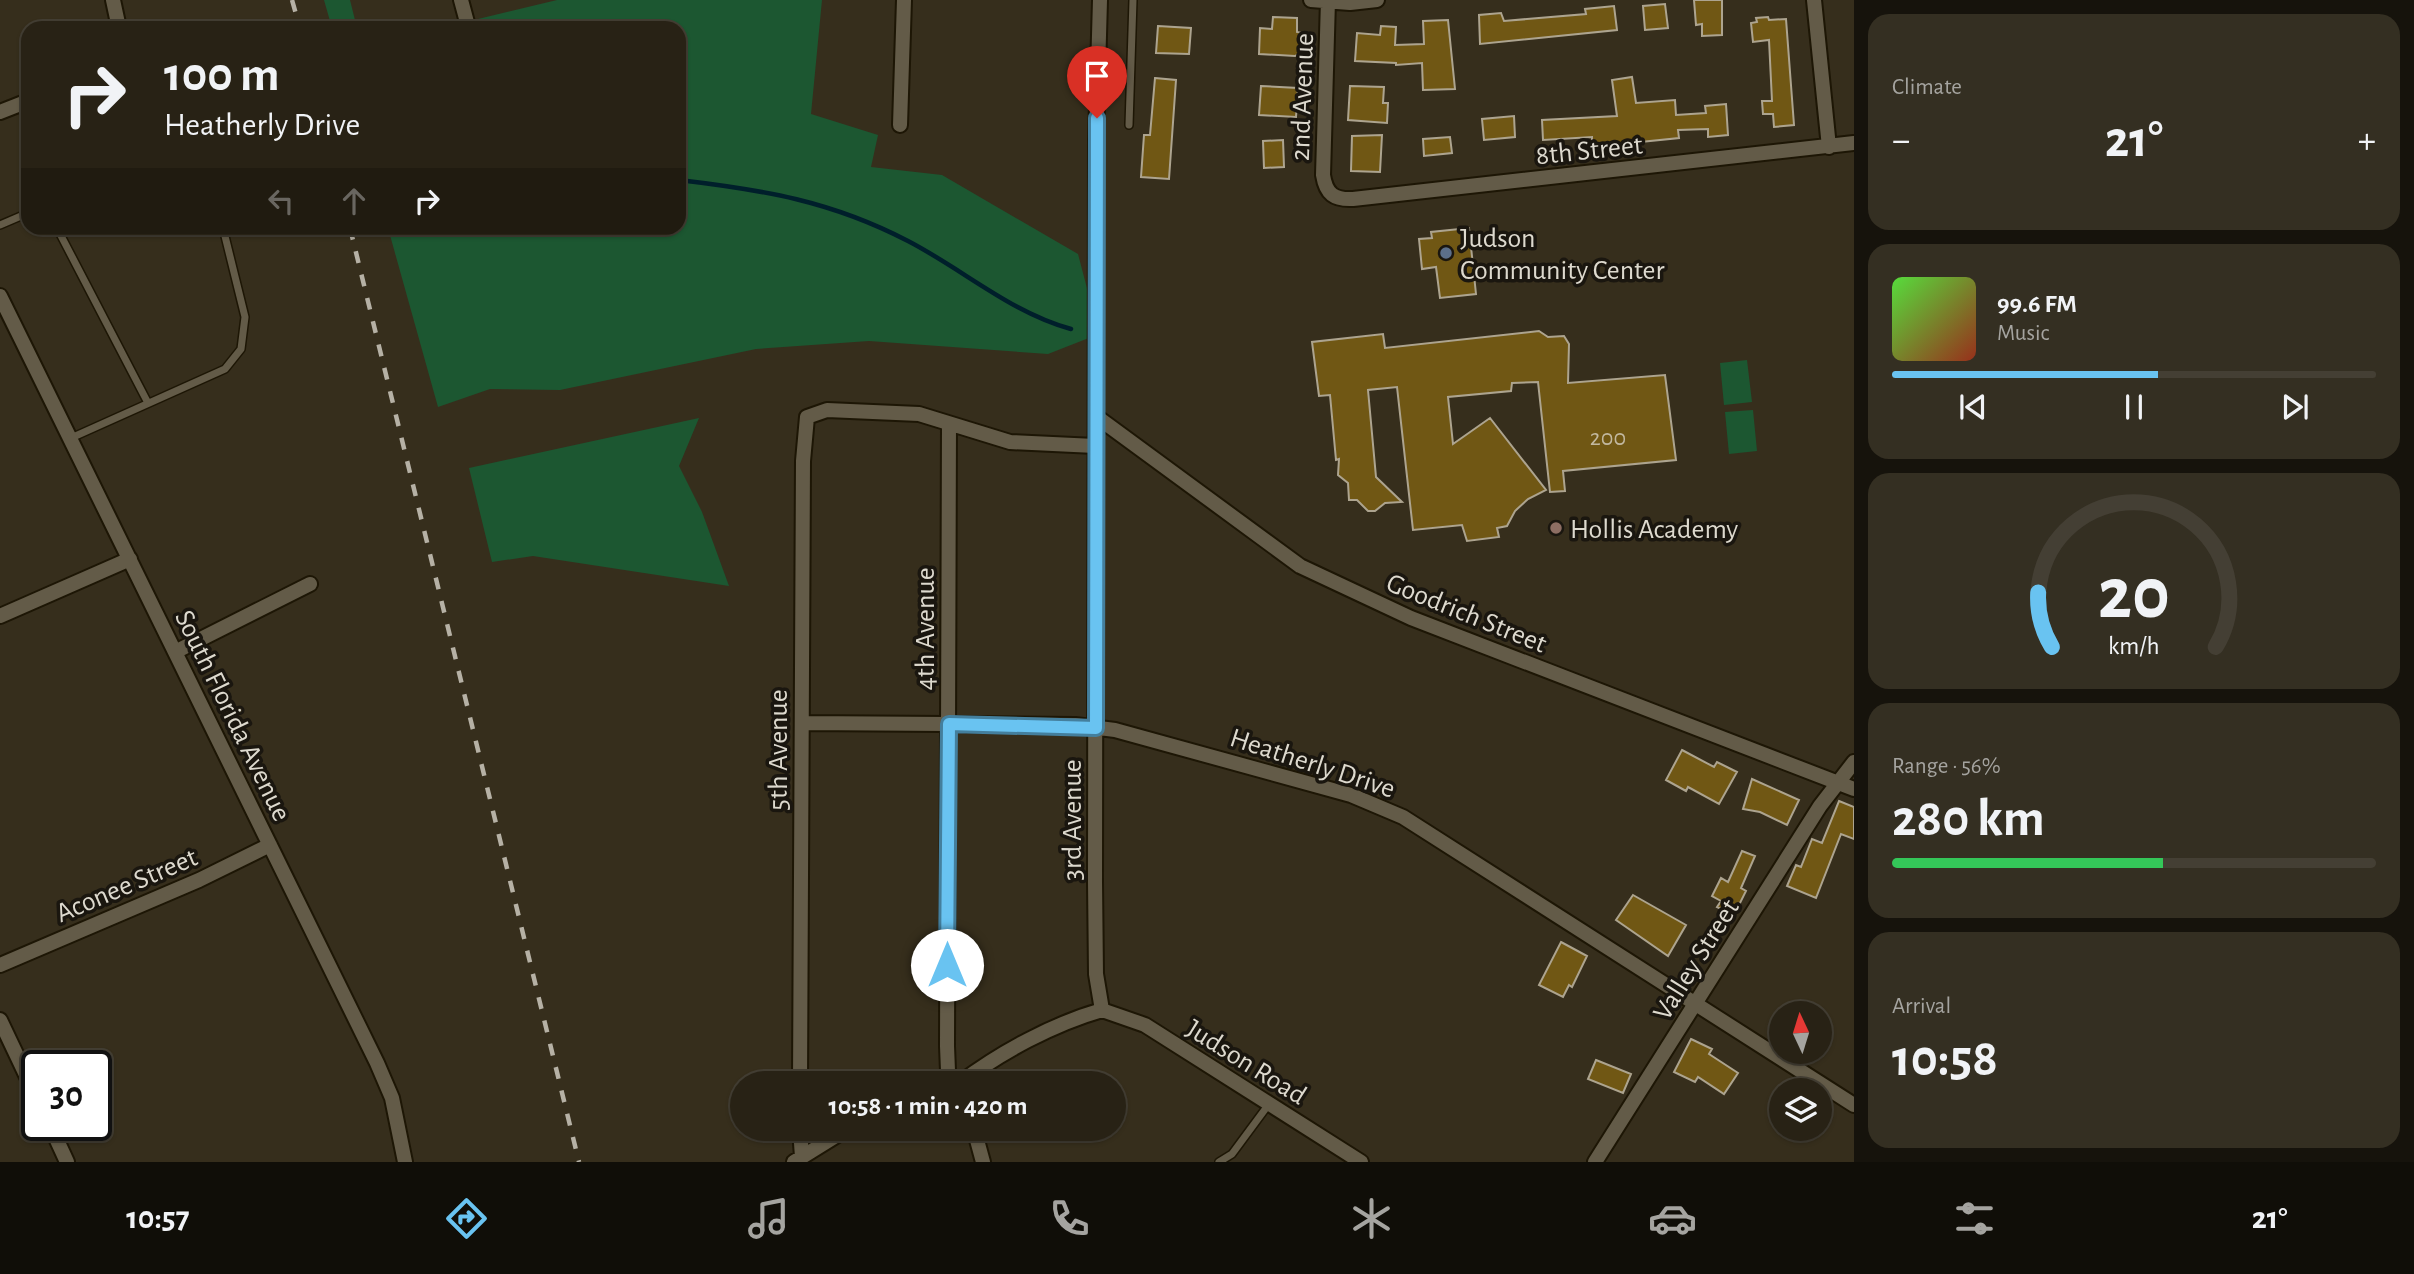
<!DOCTYPE html>
<meta charset="utf-8">
<style>
:root{--surface:#282215;--page:#342f22;--text:#f1f3f6;--muted:#a5a4a0;--line:#443f34;--accent:#69c3f1}
body{margin:0;font-family:"Alegreya Sans",sans-serif;background:var(--page);color:var(--text);height:100vh;display:flex;flex-direction:column;font-size:26px;white-space:nowrap}
*{box-sizing:border-box;margin:0}
p{font-size:23px;color:var(--muted)}
.icon{flex:none;width:38px;height:38px;fill:none;stroke:currentColor;stroke-width:2;stroke-linecap:round;stroke-linejoin:round}
.map{position:relative;flex:1;overflow:hidden}
.panel{display:flex;flex-direction:column;gap:14px;padding:14px;background:#16130c;width:560px}
.panel>*{flex:none}
.hud{position:absolute;left:21px;top:21px;width:665px;height:214px;border-radius:21px;box-shadow:0 2px 5px #0004,0 0 0 2px var(--line);background:#282215;color:var(--text);overflow:hidden}
.needle{width:46px;rotate:356deg}
.controls{position:absolute;left:1769px;top:1001px;display:grid;gap:14px}
.controls a{display:grid;place-items:center;width:63px;height:63px;border-radius:50%;background:var(--surface);box-shadow:0 2px 5px #0004,0 0 0 2px var(--line);font-size:35px}
.speed{position:absolute;left:21px;top:1050px;display:flex;gap:14px;font-size:35px;font-weight:700;text-align:center}
.speed>*{display:grid;place-content:center;width:91px;height:91px;border-radius:50%;background:var(--surface);box-shadow:0 2px 5px #0004,0 0 0 2px var(--line);line-height:1}
.speed .limit{border:4px solid #111;border-radius:10px;background:#fff;color:#111}
.pin{position:absolute;display:grid;place-items:center;width:60px;height:60px;color:#fff;margin:-72px -30px;border-radius:50% 50% 50% 0;rotate:-45deg;box-shadow:0 0 7px #0007}
.pin .icon{rotate:45deg}
.me{position:absolute;width:77px;margin:-38px;rotate:0deg;stroke-linejoin:round;filter:drop-shadow(0 0 5px #0008)}
.turn{display:flex;align-items:center;gap:24px;height:147px;padding:0 28px;font-size:32px}
.turn .icon{width:91px;height:91px;stroke-width:2.5}
.turn b{display:block;font-size:49px;line-height:60px}
.lanes{display:flex;align-items:center;height:66px;padding:0 28px;background:#0003;justify-content:center;gap:35px;direction:ltr}
.lanes .off{opacity:.35}
.big{font-size:52px;font-weight:600;line-height:1.1}
.panel .card{flex:1;display:flex;flex-direction:column;justify-content:center;gap:10px;min-width:0;padding:0 24px;border-radius:21px;background:var(--page)}
.panel .dial{align-items:center;gap:0}
.dial svg{height:182px;overflow:visible;fill:none;stroke:var(--line);stroke-width:7;stroke-linecap:round;text-anchor:middle}
.dial text{fill:var(--text);stroke:none}
.song{display:flex;align-items:center;gap:21px}
.cover{width:84px;height:84px;border-radius:10px;background:linear-gradient(135deg,hsl(110 70% 55%),hsl(10 70% 35%))}
.played{height:7px;border-radius:4px;background:linear-gradient(90deg,var(--accent) 55%,var(--line) 55%)}
.keys{display:flex;justify-content:space-around;direction:ltr}
.heat{display:flex;justify-content:space-between;align-items:center;font-size:38px;direction:ltr}
.charge{height:10px;border-radius:5px;background:linear-gradient(90deg,#34c759 56%,var(--line) 0)}
.trip{position:absolute;left:730px;top:1071px;width:396px;height:70px;border-radius:35px;background:var(--surface);box-shadow:0 2px 5px #0004,0 0 0 2px var(--line);font-weight:600;line-height:70px;text-align:center}
.tabs{display:flex;height:112px;justify-content:space-around;align-items:center;background:#100e08;color:var(--muted)}
.tabs .icon{width:49px;height:49px}
.tabs .selected{color:var(--accent)}
.tabs b{font-size:32px;color:var(--text)}
main{display:flex;flex:1;min-height:0}
.map>svg:first-child{display:block}
.green{fill:#1c5731}
.lines{fill:none;stroke-linecap:round;stroke-linejoin:round}
.stream{stroke:#001f2b;stroke-width:4.5}
.building{fill:#705714;stroke:#ada48f;stroke-width:2}
.service-casing{stroke:#1d1605;stroke-width:10}
.minor-casing{stroke:#1d1605;stroke-width:18}
.service{stroke:#635b48;stroke-width:7}
.minor{stroke:#635b48;stroke-width:14}
.rail{stroke:#b6b1a5;stroke-width:4.5;stroke-dasharray:12 12;stroke-linecap:butt}
.route-casing{stroke:#447f9d;stroke-width:18}
.route{stroke:#69c3f1;stroke-width:12}
.service-dot{fill:#5c6f8a;stroke:#1a160f;stroke-width:2.5}
.education-dot{fill:#8d6e63;stroke:#1a160f;stroke-width:2.5}
.labels{text-anchor:middle;stroke-width:7;stroke-linejoin:round;paint-order:stroke}
.number-label{font-size:24px;fill:#c2b8a0}
.street-label{font-size:28px;fill:#ddd9ce;stroke:#1a160f}
.poi-label{font-size:28px;fill:#ddd9ce;stroke:#1a160f;text-anchor:start}
</style>
<main>
<div class="map">
<svg width="1854" height="1162" viewBox="0 0 1854 1162">
<rect width="100%" height="100%" fill="#362e1c"/>
<!-- green -->
<path class="green" d="M324,0H350L357,28H332Z
M557,0H822L811,114L878,135L871,167L942,175L1078,254L1099,334L1048,354L869,341L756,349L560,390L490,389L438,407L388,228H679V28H441Z
M1747,360L1752,402L1724,405L1720,363Z
M1753,410L1757,451L1729,454L1725,412Z
M699,418L679,466L702,512L729,586L533,556L492,562L469,468Z"/>
<g class="lines">
<!-- stream -->
<path class="stream" d="M679,180C764,190 831,201 908,241C964,270 1010,312 1071,329"/>
</g>
<!-- building -->
<path class="building" d="M1694,0H1722V35L1702,36V24L1696,25Z
M1665,4L1668,28L1645,30L1643,6Z
M1614,6L1617,30L1480,44L1479,15L1501,13L1504,21L1586,14L1585,9Z
M1273,17L1297,18V32L1302,33L1300,53L1295,56L1259,54L1260,28L1272,29Z
M1768,17L1769,20L1786,19L1794,125L1774,127L1773,114H1763L1762,101H1772L1769,40L1753,42L1751,23L1757,22L1756,18Z
M1448,20L1455,89L1423,90L1422,63L1396,65V63L1355,61L1357,33L1380,35L1381,26L1396,27L1395,45L1424,44L1423,21Z
M1158,26L1191,28L1189,54L1156,53Z
M1632,77L1636,103L1675,100L1676,115L1706,113L1705,106L1726,104L1728,135L1708,137V129L1678,130L1679,138L1592,147V137L1543,140L1542,120L1617,116L1612,80Z
M1155,78L1176,80L1169,179L1141,177L1144,135H1150Z
M1261,86L1298,88L1296,117L1259,115Z
M1350,86L1384,87L1383,103H1388L1387,123L1348,120Z
M1514,116L1515,137L1484,140L1482,119Z
M1382,135L1380,172L1351,171L1352,136Z
M1450,137L1452,153L1424,156L1423,139Z
M1283,140L1284,167L1264,168L1263,141Z
M1469,228L1476,294L1440,298L1436,267L1422,269L1419,239L1432,238L1431,232Z
M1539,331L1548,337L1564,336L1569,344L1568,383L1665,375L1676,460L1563,471L1565,491L1550,492L1538,382L1512,383L1511,391L1448,397L1453,444L1490,418L1546,490L1528,499L1515,511L1507,526L1497,528L1499,537L1467,541L1462,525L1413,530L1397,387L1368,390L1376,477L1402,502L1385,503L1375,511H1368L1357,500H1349L1348,483L1338,475L1339,459L1336,460L1330,395L1319,396L1312,342L1383,334L1385,348Z
M1682,750L1714,767L1717,762L1737,772L1719,804L1688,787L1686,791L1666,780Z
M1752,779L1799,800L1787,825L1760,812L1743,809Z
M1839,801L1854,807V839L1841,834L1816,898L1787,886L1796,865L1801,867L1812,839L1822,843Z
M1742,851L1755,856L1741,888L1746,891L1734,915L1717,907L1721,901L1712,896L1721,878L1728,882Z
M1633,895L1686,925L1668,956L1616,920Z
M1561,942L1587,956L1572,987L1569,985L1563,997L1539,985Z
M1691,1039L1712,1049L1709,1054L1738,1073L1724,1094L1698,1077L1695,1082L1674,1072Z
M1596,1060L1631,1074L1623,1093L1588,1079Z"/>
<g class="lines">
<!-- service casing -->
<g class="service-casing">
<path id="service" d="M1129,125L1133,0
M0,225L28,213
M57,228L148,403
M71,438L225,369L241,349L245,317L223,228
M1219,1162L1232,1154L1269,1104"/>
</g>
<!-- minor casing -->
<g class="minor-casing">
<path id="minor" d="M113,0L119,28
M461,0L468,26
M1100,0L1096,141L1095,882L1096,974L1102,1010
M1311,0L1350,3L1377,0
M1328,0L1323,175C1326,194 1334,200 1353,199L1854,143
M1814,0L1829,147
M0,112L28,101
M900,125L904,0
M0,296L377,1063L392,1098L405,1162
M1097,417L1300,566L1411,618L1854,789
M949,425L947,1046L948,1071L956,1083
M0,616L130,559
M175,652L310,584
M802,723L1075,725L1115,730L1351,795L1403,817L1854,1105
M0,965L199,880L270,845
M1102,1010L1145,1025L1361,1162
M0,1020L37,1098
M800,1083L803,461L807,417L827,410L919,414L1010,442L1095,446
M960,1083C1001,1052 1053,1024 1102,1010
M50,1125L67,1162
M800,1129L802,1157
M974,1129L983,1162
M794,1162L847,1129
M1595,1162L1820,806L1854,762"/>
</g>
<!-- service -->
<use href="#service" class="service"/>
<!-- minor -->
<use href="#minor" class="minor"/>
<!-- rail -->
<path class="rail" d="M292,0L300,28
M350,228L579,1162"/>
</g>
<g class="lines">
<!-- route casing -->
<g class="route-casing">
<path id="route" d="M947,965L949,724L1096,728L1097,118"/>
</g>
<!-- route -->
<use href="#route" class="route"/>
</g>
<!-- markers -->
<circle class="service-dot" cx="1446" cy="253" r="7"/>
<circle class="education-dot" cx="1556" cy="528" r="7"/>
<g class="labels">
<!-- number labels -->
<g class="number-label">
<text x="1608" y="445">200</text>
</g>
<!-- street labels -->
<g class="street-label">
<text transform="translate(1301 97) rotate(-88)" y="10">2nd Avenue</text>
<text transform="translate(1589 149) rotate(-6)" y="10">8th Street</text>
<text transform="translate(1467 612) rotate(22)" y="10">Goodrich Street</text>
<text transform="translate(924 629) rotate(-90)" y="10">4th Avenue</text>
<text transform="translate(234 715) rotate(64)" y="10">South Florida Avenue</text>
<text transform="translate(777 750) rotate(-90)" y="10">5th Avenue</text>
<text transform="translate(1313 762) rotate(18)" y="10">Heatherly Drive</text>
<text transform="translate(1071 820) rotate(-90)" y="10">3rd Avenue</text>
<text transform="translate(126 884) rotate(-23)" y="10">Aconee Street</text>
<text transform="translate(1695 959) rotate(-58)" y="10">Valley Street</text>
<text transform="translate(1247 1061) rotate(32)" y="10">Judson Road</text>
</g>
<!-- poi labels -->
<g class="poi-label">
<text x="1460" y="247">Judson<tspan x="1460" dy="32">Community Center</tspan></text>
<text x="1570" y="538">Hollis Academy</text>
</g>
</g>
</svg>
<div class="controls">
<a><svg class="needle" viewBox="-14 -14 28 28"><path d="M0-13l5 13h-10z" fill="#e53935"/><path d="M0 13l5-13h-10z" fill="#a5a4a0"/></svg></a>
<a><svg class="icon" aria-label="layers" viewBox="0 0 24 24"><path d="M12 4l9 5-9 5-9-5zM3 14l9 5 9-5"/></svg></a>
</div>
<div class="speed"><div class="limit">30</div></div>
<div class="pin" style="left:1097px;top:118px;background:#d93025"><svg class="icon" aria-label="arrive" viewBox="0 0 24 24"><path d="M6 21V4h12l-3 4 3 4H6"/></svg></div>
<svg class="me" style="left:947px;top:965px" viewBox="-20 -20 40 40"><circle r="19" fill="#fff"/><path d="M0-13L10 11 0 6-10 11z" fill="#69c3f1"/></svg>
<div class="trip">10:58 · 1 min · 420 m</div>
<div class="hud">
<div class="turn"><svg class="icon" aria-label="right" viewBox="0 0 24 24"><path d="M7 20v-9h11M14 6l5 5-5 5"/></svg><div><b>100 m</b>Heatherly Drive</div></div>
<div class="lanes"><svg class="icon off" aria-label="left" viewBox="0 0 24 24"><path d="M17 20v-9H6M10 6l-5 5 5 5"/></svg><svg class="icon off" aria-label="ahead" viewBox="0 0 24 24"><path d="M12 20V5M6 11l6-6 6 6"/></svg><svg class="icon" aria-label="right" viewBox="0 0 24 24"><path d="M7 20v-9h11M14 6l5 5-5 5"/></svg></div>
</div>
</div>
<section class="panel">
<div class="card"><p>Climate</p>
<div class="heat"><a>−</a><b class="big">21°</b><a>+</a></div>
</div>
<div class="card">
<div class="song"><i class="cover"></i><div><b>99.6 FM</b><p>Music</p></div></div>
<div class="played"></div>
<div class="keys"><svg class="icon" aria-label="previous" viewBox="0 0 24 24"><path d="M18 5L8 12l10 7zM5 5v14"/></svg><svg class="icon" aria-label="pause" viewBox="0 0 24 24"><path d="M8 5v14M16 5v14"/></svg><svg class="icon" aria-label="next" viewBox="0 0 24 24"><path d="M6 5l10 7-10 7zM19 5v14"/></svg></div>
</div>
<div class="card dial"><svg viewBox="0 0 100 80">
<path d="M14 69A42 42 0 1 1 86 69"/>
<path d="M14 69A42 42 0 0 1 8 45" stroke="#69c3f1"/>
<text x="50" y="56" font-size="32" font-weight="700">20</text>
<text x="50" y="72" font-size="11">km/h</text>
</svg></div>
<div class="card"><p>Range · 56%</p><b class="big">280 km</b><div class="charge"></div></div>
<div class="card"><p>Arrival</p><b class="big">10:58</b></div>
</section>
</main>
<nav class="tabs">
<b>10:57</b>
<svg class="icon selected" aria-label="directions" viewBox="0 0 24 24"><path d="M12 3l9 9-9 9-9-9zM9 14v-3h6M13 9l2 2-2 2"/></svg>
<svg class="icon" aria-label="music" viewBox="0 0 24 24"><path d="M9 18V5l10-2v13"/><circle cx="6" cy="18" r="3"/><circle cx="16" cy="16" r="3"/></svg>
<svg class="icon" aria-label="phone" viewBox="0 0 24 24"><path d="M5 4h4l2 5-3 2q2 4 5 5l2-3 5 2v4C11 20 4 13 5 4z"/></svg>
<svg class="icon" aria-label="climate" viewBox="0 0 24 24"><path d="M12 3v18M4 7l16 10M4 17L20 7"/></svg>
<svg class="icon" aria-label="car" viewBox="0 0 24 24"><path d="M5 17H2v-5l4-1 3-4h7l3 4 3 1v5h-3M9 17h6M6 11h13"/><circle cx="7" cy="17" r="2"/><circle cx="17" cy="17" r="2"/></svg>
<svg class="icon" aria-label="filters" viewBox="0 0 24 24"><path d="M4 7h16M4 17h16"/><circle cx="9" cy="7" r="2"/><circle cx="15" cy="17" r="2"/></svg>
<b>21°</b>
</nav>
